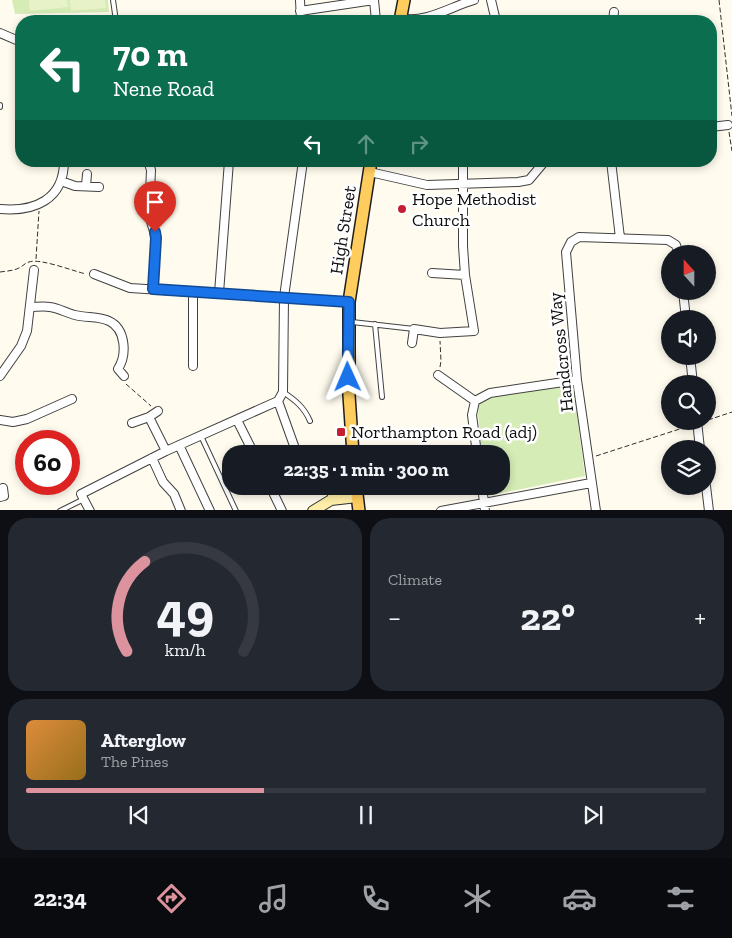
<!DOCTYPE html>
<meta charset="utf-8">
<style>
:root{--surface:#171b24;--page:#242831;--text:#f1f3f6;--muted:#9ea1a6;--line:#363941;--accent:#dd939e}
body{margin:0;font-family:"Zilla Slab",serif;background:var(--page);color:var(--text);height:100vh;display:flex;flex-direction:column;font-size:19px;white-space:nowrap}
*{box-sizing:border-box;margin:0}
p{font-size:16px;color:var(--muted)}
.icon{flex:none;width:28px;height:28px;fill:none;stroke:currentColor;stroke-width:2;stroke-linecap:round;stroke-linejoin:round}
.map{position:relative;height:510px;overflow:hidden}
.sheet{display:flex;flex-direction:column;gap:8px;padding:8px;background:#0d0f14;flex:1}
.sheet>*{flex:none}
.top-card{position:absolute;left:15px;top:15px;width:702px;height:152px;border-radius:20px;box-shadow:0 2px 8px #0003;background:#0b6e4f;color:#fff;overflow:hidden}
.needle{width:32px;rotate:339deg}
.tools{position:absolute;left:661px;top:245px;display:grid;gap:10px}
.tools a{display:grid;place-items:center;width:55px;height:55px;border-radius:50%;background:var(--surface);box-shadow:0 2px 8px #0003;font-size:25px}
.speed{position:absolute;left:15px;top:430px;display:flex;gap:10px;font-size:25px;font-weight:700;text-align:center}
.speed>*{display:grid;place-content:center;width:65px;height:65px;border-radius:50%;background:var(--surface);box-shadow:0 2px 8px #0003;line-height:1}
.speed .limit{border:8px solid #d22;background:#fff;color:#111}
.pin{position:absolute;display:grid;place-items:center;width:42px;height:42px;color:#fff;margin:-51px -21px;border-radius:50% 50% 50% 0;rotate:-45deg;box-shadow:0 0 5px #0007}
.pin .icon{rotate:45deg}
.me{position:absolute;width:55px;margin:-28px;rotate:359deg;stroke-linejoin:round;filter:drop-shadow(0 0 4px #0008)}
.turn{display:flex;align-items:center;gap:18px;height:105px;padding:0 15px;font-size:22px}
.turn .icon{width:65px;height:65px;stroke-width:2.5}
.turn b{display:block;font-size:35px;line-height:42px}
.lanes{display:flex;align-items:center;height:48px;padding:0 15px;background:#0003;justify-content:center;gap:25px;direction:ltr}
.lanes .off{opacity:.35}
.big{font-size:38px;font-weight:800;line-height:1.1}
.sheet .tile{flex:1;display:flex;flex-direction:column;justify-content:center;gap:8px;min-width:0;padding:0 18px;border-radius:20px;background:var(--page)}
.sheet .dial{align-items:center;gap:0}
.dial svg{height:130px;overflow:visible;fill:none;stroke:var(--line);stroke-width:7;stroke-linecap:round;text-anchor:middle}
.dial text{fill:var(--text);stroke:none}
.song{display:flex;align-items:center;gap:15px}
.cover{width:60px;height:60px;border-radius:8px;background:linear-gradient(135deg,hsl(30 70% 55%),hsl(40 70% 35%))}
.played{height:5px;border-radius:2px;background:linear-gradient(90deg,var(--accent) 35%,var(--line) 35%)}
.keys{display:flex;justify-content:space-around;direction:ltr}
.heat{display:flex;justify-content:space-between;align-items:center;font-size:28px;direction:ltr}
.sheet .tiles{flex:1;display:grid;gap:8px;grid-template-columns:1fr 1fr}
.tile:last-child{grid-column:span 2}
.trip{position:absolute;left:222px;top:445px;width:288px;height:50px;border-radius:20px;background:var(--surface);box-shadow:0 2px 8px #0003;font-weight:800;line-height:50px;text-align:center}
.tabs{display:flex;height:80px;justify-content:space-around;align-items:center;background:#090b0e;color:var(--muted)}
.tabs .icon{width:35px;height:35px}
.tabs .selected{color:var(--accent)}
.tabs b{font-size:22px;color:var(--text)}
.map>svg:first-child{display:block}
.green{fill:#d5ecb6}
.pitch{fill:#e7f2c8}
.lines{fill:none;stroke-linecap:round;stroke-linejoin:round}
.lane-casing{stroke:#414141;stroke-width:6}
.street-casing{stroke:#414141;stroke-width:10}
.secondary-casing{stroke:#303030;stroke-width:12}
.primary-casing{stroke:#1f1f1f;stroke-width:14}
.path{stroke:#303030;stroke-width:1;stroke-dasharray:5 2.5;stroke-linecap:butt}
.lane{stroke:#fff;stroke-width:4}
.street{stroke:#fff;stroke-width:8}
.secondary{stroke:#ffefa9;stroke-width:10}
.primary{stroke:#ffcd5e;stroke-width:11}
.route-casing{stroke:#114b97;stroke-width:12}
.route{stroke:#1a73e8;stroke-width:9}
.poi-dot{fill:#c51e32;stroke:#fff;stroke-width:2}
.labels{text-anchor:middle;stroke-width:5;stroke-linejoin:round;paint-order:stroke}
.poi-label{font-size:18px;fill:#0e0e0e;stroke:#fff;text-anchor:start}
.street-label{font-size:18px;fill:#0e0e0e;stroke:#fff}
</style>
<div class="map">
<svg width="732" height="511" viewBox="0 0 732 511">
<rect width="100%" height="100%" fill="#fffbee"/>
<!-- green -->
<path class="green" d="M12,0H108L109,12L15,14Z
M573,385L585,476L487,496L486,486H501V454H482L478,415L479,403L491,397Z"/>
<!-- pitch -->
<path class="pitch" d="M29,0H67L68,7L30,11Z
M70,0H105L106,8L71,11Z"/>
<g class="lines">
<!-- lane casing -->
<g class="lane-casing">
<path id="lane" d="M113,0L116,21
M0,107V105
M352,322L414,329
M375,324L382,397
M283,392C295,400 304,407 310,421
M201,436L236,511
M60,511L84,499"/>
</g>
<!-- street casing -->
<g class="street-casing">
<path id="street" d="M300,0L301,21
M374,0L376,21
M491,0L496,21
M300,11L374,0
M401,18C425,24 452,6 474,0
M613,21L614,12
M0,33L21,42
M711,127L728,125
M148,161L151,170L149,215L156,238L153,289
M611,161L620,238
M370,172L427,185L518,182L529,180L545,161
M61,181L75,186L99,187
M86,186L87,174
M0,209C34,212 64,200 64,161
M432,273L465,275
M94,274L130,288L349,302
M683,291L686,319
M193,292V366
M219,293L229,161
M30,307C36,307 44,306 50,307C58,308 67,313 75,315C86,318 99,316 109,321C126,329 127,355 118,369L124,376
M412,343L414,329L440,333L474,331L465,275L463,246V161
M690,356L693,384
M438,375L475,401
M0,376L21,346L27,331L34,270
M278,401L297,454
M149,417L166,451
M0,420L13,422L27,419L72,399
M237,420L254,454
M697,421L700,449
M132,423L149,417L158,411
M179,445L210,511
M477,454L472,415L475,401L490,393L577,380
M152,458L163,482L174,494L181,511
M270,486L282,511
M482,486L485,511
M706,486L709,511
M0,497L4,496L3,488
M90,511L81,494L166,451L278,401L283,392L284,297L303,161
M441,511L591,483
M596,511L577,380L566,252L571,242L579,237L668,240L676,245L679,254"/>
</g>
<!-- secondary casing -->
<g class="secondary-casing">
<path id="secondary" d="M331,500L357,497
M313,511L331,500L335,494L345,486"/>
</g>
<!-- primary casing -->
<g class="primary-casing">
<path id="primary" d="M400,21L404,0
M353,454L349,395V302L371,161
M356,486L359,511"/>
</g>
<!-- path -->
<path class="path" d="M719,0L732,116
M729,132L732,151
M36,259L39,211
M0,272C6,271 13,271 19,268C23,266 25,263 29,262C40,258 73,271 86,274
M440,367L441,361L440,341
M126,384L151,406
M708,420L732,412
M596,456L689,426"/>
<!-- lane -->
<use href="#lane" class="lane"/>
<!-- street -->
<use href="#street" class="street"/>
<!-- secondary -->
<use href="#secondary" class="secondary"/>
<!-- primary -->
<use href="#primary" class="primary"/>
</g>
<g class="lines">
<!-- route casing -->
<g class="route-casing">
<path id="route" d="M155,232L156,238L153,289L349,302L348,377"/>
</g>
<!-- route -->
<use href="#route" class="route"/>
</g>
<!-- markers -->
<g class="poi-dot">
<circle cx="402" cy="209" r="5"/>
<rect x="336" y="427" width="10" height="10" rx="2.5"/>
</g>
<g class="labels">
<!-- poi labels -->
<g class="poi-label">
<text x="412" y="205">Hope Methodist<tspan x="412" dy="21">Church</tspan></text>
<text x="351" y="438">Northampton Road (adj)</text>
</g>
<!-- street labels -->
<g class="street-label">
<text transform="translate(343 230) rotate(-81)" y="6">High Street</text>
<text transform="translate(561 352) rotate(-96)" y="6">Handcross Way</text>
</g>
</g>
</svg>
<div class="tools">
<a><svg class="needle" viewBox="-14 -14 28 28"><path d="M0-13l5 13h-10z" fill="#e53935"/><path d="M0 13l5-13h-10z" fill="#9ea1a6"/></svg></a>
<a><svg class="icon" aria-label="sound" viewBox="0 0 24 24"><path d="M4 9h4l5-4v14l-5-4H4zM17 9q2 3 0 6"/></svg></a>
<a><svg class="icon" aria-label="search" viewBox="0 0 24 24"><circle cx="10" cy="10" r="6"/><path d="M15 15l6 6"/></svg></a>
<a><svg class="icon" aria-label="layers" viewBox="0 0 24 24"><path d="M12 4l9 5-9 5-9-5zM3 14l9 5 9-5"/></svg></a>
</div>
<div class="speed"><div class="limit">60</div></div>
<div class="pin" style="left:155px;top:232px;background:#d93025"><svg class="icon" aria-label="arrive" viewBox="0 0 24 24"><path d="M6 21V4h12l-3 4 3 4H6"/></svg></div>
<svg class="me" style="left:348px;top:377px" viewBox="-20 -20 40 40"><path d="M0-17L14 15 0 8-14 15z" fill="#1a73e8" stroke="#fff" stroke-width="4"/></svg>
<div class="trip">22:35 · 1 min · 300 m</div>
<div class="top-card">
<div class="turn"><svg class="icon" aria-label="left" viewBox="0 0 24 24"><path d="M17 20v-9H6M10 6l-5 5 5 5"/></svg><div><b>70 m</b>Nene Road</div></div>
<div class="lanes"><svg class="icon" aria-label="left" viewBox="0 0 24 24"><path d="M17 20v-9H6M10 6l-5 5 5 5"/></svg><svg class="icon off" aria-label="ahead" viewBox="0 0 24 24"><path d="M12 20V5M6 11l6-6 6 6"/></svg><svg class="icon off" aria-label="right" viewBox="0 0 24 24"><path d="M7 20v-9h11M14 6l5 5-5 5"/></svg></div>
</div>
</div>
<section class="sheet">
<div class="tiles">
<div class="tile dial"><svg viewBox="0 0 100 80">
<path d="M14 69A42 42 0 1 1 86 69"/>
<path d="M14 69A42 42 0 0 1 25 14" stroke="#dd939e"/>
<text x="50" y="56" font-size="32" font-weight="700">49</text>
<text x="50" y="72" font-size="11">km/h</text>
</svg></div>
<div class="tile"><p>Climate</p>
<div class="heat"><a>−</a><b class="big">22°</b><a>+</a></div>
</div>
<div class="tile">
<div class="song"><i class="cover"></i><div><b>Afterglow</b><p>The Pines</p></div></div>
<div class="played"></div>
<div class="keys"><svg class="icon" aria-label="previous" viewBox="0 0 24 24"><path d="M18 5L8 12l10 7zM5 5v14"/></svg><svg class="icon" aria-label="pause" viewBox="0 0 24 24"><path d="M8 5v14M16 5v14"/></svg><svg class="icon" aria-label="next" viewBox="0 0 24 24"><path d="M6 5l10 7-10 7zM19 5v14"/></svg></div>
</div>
</div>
</section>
<nav class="tabs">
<b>22:34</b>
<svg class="icon selected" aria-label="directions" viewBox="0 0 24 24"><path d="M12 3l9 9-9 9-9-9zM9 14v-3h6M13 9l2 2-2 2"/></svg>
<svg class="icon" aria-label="music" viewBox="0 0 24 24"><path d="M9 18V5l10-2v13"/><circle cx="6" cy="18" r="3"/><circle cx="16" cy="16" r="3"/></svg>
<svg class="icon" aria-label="phone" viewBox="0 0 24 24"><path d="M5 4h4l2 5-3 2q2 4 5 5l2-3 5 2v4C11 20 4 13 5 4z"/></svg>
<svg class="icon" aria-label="climate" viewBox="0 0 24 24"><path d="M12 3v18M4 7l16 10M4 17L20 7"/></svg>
<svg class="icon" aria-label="car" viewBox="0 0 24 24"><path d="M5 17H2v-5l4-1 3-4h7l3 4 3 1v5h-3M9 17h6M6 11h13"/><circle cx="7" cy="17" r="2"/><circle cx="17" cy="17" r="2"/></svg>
<svg class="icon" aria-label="filters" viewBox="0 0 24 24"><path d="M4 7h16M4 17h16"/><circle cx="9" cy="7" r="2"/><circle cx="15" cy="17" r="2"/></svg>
</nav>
